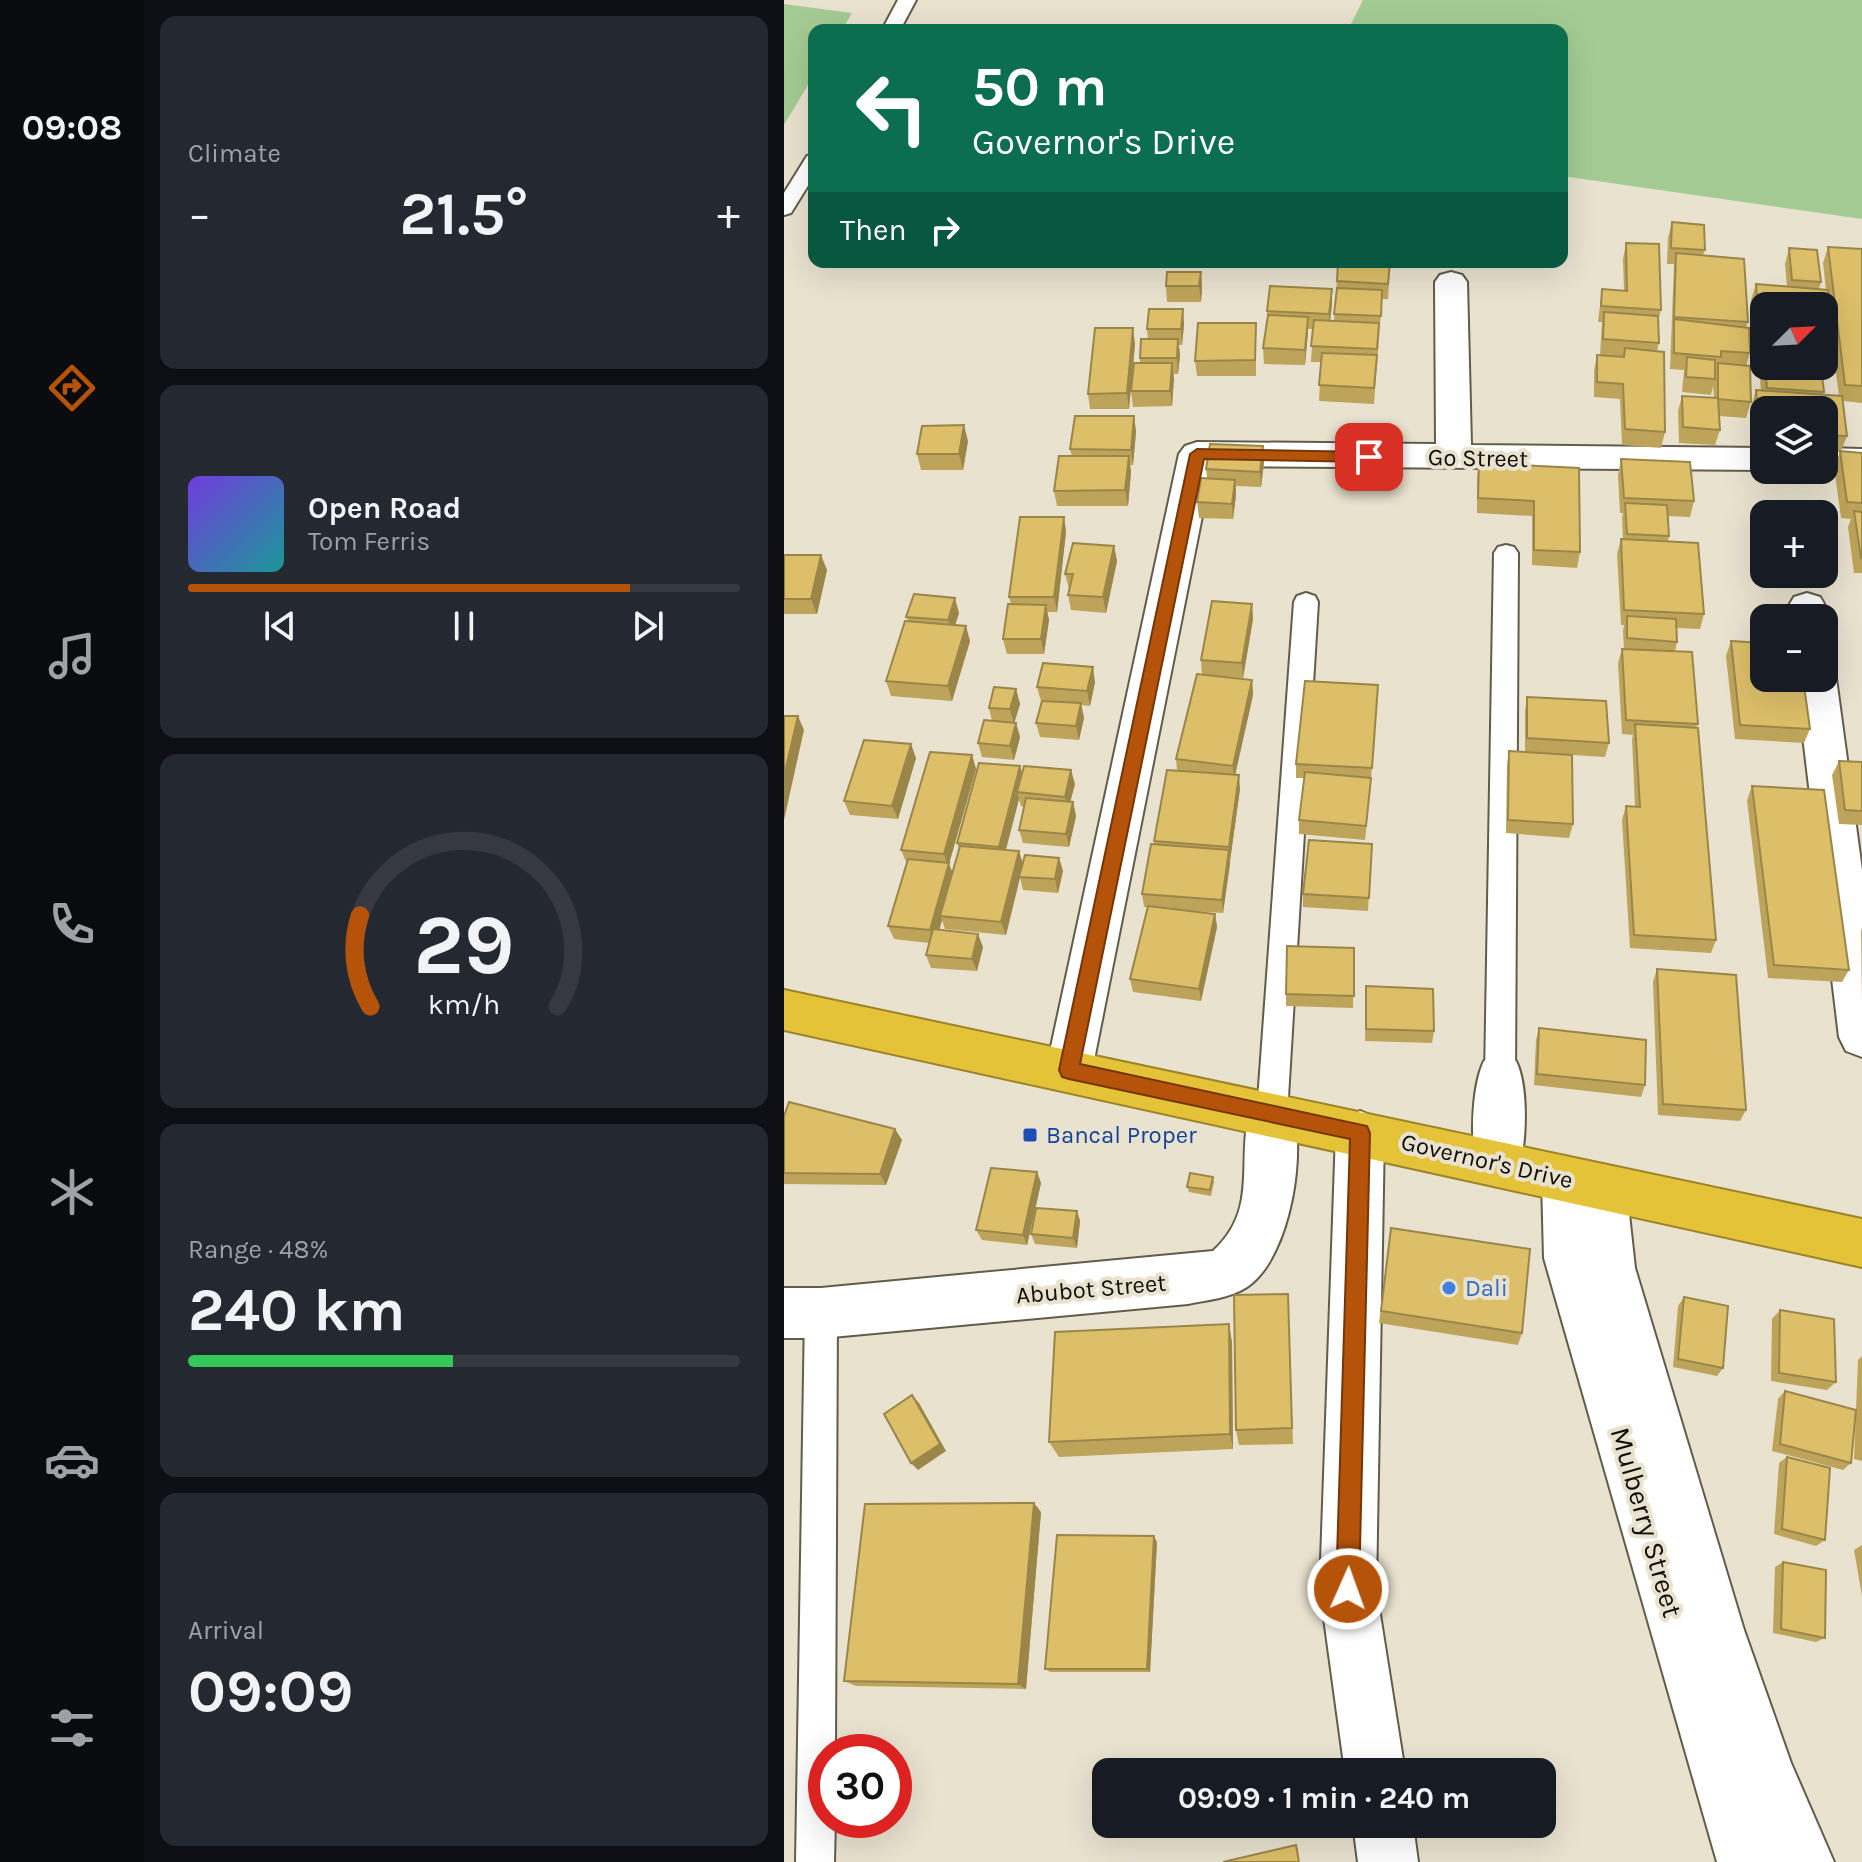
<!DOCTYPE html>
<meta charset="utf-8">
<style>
:root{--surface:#171b24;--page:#242831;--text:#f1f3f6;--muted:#9ea1a6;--line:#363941;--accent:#b45309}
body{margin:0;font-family:Karla,sans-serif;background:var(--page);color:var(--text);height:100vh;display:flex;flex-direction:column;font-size:30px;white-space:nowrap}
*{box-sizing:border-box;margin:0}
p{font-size:26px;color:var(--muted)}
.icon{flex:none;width:44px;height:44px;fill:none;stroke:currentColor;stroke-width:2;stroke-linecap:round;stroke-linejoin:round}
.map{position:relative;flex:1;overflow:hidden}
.side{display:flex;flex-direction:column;gap:16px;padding:16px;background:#0d0f14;width:640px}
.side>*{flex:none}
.banner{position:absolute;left:24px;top:24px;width:760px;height:244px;border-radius:16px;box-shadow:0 8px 32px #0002;background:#0b6e4f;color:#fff;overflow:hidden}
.needle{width:52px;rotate:66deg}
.controls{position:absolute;left:966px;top:292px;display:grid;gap:16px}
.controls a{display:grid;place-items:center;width:88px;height:88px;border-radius:16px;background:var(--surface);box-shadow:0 8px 32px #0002;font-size:40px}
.speed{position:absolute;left:24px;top:1734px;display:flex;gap:16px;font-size:40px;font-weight:700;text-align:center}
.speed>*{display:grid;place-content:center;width:104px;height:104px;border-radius:50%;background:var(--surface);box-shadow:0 8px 32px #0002;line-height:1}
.speed .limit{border:12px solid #d22;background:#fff;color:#111}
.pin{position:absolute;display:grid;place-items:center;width:68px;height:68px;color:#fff;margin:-34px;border-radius:16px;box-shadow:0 4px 12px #0006}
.me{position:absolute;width:88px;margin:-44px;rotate:2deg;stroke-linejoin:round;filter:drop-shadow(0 0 6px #0008)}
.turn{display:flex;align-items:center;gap:28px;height:168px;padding:0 32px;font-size:36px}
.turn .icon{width:104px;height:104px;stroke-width:2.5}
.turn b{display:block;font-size:56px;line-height:68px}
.then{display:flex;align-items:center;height:76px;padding:0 32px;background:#0003;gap:16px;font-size:30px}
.big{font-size:60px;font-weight:700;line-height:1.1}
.side .widget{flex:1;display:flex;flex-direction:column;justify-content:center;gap:12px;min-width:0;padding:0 28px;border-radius:16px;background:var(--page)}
.side .dial{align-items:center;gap:0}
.dial svg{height:208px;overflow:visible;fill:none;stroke:var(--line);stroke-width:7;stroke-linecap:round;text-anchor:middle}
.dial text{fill:var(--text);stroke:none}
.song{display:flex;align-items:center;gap:24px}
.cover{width:96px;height:96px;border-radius:12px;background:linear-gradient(135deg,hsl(260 70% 55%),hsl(180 70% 35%))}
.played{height:8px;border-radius:4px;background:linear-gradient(90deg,var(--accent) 80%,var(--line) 80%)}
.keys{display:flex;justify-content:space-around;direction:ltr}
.heat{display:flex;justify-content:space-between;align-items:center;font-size:44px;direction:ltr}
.charge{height:12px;border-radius:6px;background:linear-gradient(90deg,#34c759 48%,var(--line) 0)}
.trip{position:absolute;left:308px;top:1758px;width:464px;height:80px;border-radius:16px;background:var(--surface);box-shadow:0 8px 32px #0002;font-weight:700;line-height:80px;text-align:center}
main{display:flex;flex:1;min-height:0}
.menu{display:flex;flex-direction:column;width:144px;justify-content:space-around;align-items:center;background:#090b0e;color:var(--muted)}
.menu .icon{width:56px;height:56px}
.menu .on{color:var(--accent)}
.menu b{font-size:36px;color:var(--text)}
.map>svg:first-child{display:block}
.green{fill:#a5cb94}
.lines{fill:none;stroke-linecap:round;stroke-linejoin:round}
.lane-casing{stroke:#625c4b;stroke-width:4}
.street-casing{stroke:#625c4b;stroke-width:4}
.highway-casing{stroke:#9b8428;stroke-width:4}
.lane{fill:#fff;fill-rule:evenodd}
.street{fill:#fff;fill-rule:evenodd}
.highway{fill:#e5c339;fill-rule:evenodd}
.wall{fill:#bea45a;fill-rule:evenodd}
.shaded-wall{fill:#9b864a}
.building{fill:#ddbf69;stroke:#9b864a;stroke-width:2}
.route{fill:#b45309;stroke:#753606;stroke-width:2}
.transit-dot{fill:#1a4fb4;stroke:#e9e2cf;stroke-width:3}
.shop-dot{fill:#3f7fe0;stroke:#e9e2cf;stroke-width:3}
.labels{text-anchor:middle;stroke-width:8;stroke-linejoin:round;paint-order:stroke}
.street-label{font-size:24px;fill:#110e08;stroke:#e9e2cf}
.transit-label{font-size:24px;fill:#164399;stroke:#e9e2cf;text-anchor:start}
.shop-label{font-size:24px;fill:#366cbe;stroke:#e9e2cf;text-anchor:start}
.near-street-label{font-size:28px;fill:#110e08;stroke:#e9e2cf}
</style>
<main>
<nav class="menu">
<b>09:08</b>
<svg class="icon on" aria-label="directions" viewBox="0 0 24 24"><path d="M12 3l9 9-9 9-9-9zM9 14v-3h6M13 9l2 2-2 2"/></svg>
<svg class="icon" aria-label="music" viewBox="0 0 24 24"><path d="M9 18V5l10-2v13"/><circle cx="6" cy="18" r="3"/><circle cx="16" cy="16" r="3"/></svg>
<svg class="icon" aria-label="phone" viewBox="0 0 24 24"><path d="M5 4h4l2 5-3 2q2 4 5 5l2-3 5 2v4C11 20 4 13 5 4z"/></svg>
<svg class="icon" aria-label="climate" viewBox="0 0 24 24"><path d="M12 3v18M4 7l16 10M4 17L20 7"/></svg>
<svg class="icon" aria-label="car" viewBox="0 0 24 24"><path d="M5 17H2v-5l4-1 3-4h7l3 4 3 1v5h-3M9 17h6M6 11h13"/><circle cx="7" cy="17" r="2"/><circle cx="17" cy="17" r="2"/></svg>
<svg class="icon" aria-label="filters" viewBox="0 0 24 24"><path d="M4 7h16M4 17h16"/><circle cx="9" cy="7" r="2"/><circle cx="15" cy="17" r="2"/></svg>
</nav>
<section class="side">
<div class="widget"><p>Climate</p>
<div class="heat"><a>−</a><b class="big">21.5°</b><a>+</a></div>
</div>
<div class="widget">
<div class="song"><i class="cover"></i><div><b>Open Road</b><p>Tom Ferris</p></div></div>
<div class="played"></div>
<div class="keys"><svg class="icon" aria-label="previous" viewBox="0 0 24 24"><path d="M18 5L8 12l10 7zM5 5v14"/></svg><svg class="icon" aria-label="pause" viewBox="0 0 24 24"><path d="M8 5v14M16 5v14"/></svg><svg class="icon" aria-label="next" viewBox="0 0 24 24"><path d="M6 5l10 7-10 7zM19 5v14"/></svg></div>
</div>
<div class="widget dial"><svg viewBox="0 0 100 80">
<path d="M14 69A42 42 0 1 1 86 69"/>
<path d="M14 69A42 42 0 0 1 10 34" stroke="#b45309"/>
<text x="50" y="56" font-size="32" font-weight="700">29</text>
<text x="50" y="72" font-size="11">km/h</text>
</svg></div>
<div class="widget"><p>Range · 48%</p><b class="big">240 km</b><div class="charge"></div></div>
<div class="widget"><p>Arrival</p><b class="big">09:09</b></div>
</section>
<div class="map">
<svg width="1078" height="1862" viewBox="0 0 1078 1862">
<rect width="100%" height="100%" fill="#e9e2cf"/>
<!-- green -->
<path class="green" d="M579,0H1078V219L778,176V30H564Z
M0,4L68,13L58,30H30V75L0,125Z"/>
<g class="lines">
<!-- lane casing -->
<g class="lane-casing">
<path id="lane" d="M114,0H132L116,30H98Z
M30,154V176L7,213L0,215V193L23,156Z
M722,545L730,547L734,553L731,1076L726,1085L716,1089L706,1085L701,1076L710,553L714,547Z
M522,593L531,596L534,602L503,1114L499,1124L488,1128L477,1124L473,1114L510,602L513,596Z
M37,1297L48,1302L53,1313L51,1752H42V1820H51L50,1862H12L21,1313L26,1302Z"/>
</g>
<!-- street casing -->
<g class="street-casing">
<path id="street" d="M667,272L678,275L683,282L687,445L980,448V470H987L428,466L308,1070L301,1085L285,1091L269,1085L262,1070L395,454L401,446L413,442L652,444L651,282L656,275Z
M1040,448L1078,449V473L1033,470H1040Z
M1023,593L1036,597C1042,606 1045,614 1040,624V618H1005L1004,607L1010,597Z
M1040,666L1046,667L1052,678L1078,870V1057L1062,1051L1055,1037L1012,678H1040Z
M716,1055L732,1061C745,1087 743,1153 731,1180L714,1186L697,1180C685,1154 687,1088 700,1061Z
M488,1092L505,1099C525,1144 507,1258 463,1287C446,1298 423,1300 404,1304L37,1338H0V1288H37L429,1251C480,1205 447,1151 471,1099Z
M576,1111L593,1118L600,1133L592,1589L621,1772H561L536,1589L552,1133L559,1118Z
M782,1157L799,1164L802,1170L818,1164L835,1171L842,1187L851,1268L960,1630L1007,1763L1050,1862H933L760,1258L758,1180L765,1164Z
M569,1824H629L634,1862H574Z"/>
</g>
<!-- highway casing -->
<g class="highway-casing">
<path id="highway" d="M0,990L1078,1219V1267L0,1030Z"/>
</g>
<!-- lane -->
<use href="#lane" class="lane"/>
<!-- street -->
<use href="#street" class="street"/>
<!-- highway -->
<use href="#highway" class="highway"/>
</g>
<!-- wall -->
<path class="wall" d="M888,222L921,250L919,255L964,322L962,327L966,353L962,366L967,402L962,418L935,416L936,430L931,445L895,443L894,411L898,396L930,398L929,386L927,395L898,392L900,370L886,369L890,264H883L884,238Z
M842,243L877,310L874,321L875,343L873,351L881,432L877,448L838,445L836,399L810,397V371L813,355H816L818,322H814L818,289L840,291L839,259Z
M1044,247L1078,249V403L1059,401L1063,436L1057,451L1078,453V573H1070L1064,527L1067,519L1057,518L1050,467L1056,452L1040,451V410H980V446H970L967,406L972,390L977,391L976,379L979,369L973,368L967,300L972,284L1003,286L1001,264L1005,248L1037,282L1035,289L1042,290L1039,263ZM980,306H1040V366H980ZM1050,359L1055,396L1039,395L1040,392L1037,373H1045Z
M500,262H633V268L606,267L604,299H598L590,404L535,401L537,362H527L529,329H524L521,365L480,364L479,348L483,320V311L548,305L546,320L550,321L554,265Z
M417,272L418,288L417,302H383L382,286Z
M399,309L400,325L398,345H395L396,355L394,374H390L388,406L349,407L347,391L356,363V358L364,339L363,329Z
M472,323V376H413L411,361Z
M351,344L345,409H306L304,394Z
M350,416L352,432L349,465H346L347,472L344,506H273L270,491L288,456L286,449Z
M184,441L179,470H137L133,454Z
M837,459L910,501L906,517L884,516L885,536L884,541L920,614L916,629L893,628V642L891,651L914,724L912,728L932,940L927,953L846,948L838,820L842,806H851L848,739L849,735L838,734L834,663L838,649H840L839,631L840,625H837L833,554L837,539H839L838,518L839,513H836L834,475Z
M480,462L477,487L452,486V495L449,519L415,518L413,502L423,478L422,469Z
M695,463L795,468L796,552L793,568L748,565V516L693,513V478Z
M280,517L282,532L273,612H263L265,620L260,654H223L219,639L227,604L225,597Z
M330,546L333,561L322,613L287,610L284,595L285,589L281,574Z
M0,555L43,570L33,614H0Z
M468,604L469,619L459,678L429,676L468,680L469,695L451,775L456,789L439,913L393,910L431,914L433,927L417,1001L349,992L346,979L364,907H360L358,894L371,844L370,841L393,770L392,759L418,675L417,660Z
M175,613L171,625L186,641L168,701L107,696L102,681L124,621L122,617Z
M947,641L1026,729L1020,743L951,739L942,656Z
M311,682L306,706L297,705L300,718L295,740L256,737L252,723L257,701L253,687Z
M594,685L586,792L581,840L515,834V820L521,778H512V764Z
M232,689L236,704L230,723H232L236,737L230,760L198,757L194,743L208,721L205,708Z
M743,697L825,743L821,757L788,755L789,824L785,838L722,833L723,765L725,751L741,752V711Z
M188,755L192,769L165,864L168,872L175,849L173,843L236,766L238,774L291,784L286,802H289L292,816L285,847L239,843L235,830L240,807L237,806L235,799L222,850L235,851L238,863L275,858L279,871L274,893L239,890L236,878L222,935L161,929L158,920L155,930L199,947L193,971L147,968L142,955L145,943L110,939L104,926L123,864L117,850Z
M132,758L114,819L66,815L60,801Z
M1055,761L1078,762V825L1055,824L1048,775Z
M968,786L1065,970L1058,982L984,978L963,800Z
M588,844L584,911L519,907V894Z
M1078,928V1003L1077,931Z
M570,948L569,1008L502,1006V994Z
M873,969L962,1110L956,1121L874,1115L869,982Z
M582,986L650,1031L648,1043L581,1041Z
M755,1028L861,1085L857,1097L750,1085L752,1040Z
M0,1116L118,1140L102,1185L0,1184Z
M253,1172L257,1183L243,1245L198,1240L192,1230Z
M429,1177L430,1182L427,1196L405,1192L403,1187Z
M293,1211L296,1221L293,1248L251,1244L247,1234Z
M607,1228L738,1333L734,1345L595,1323Z
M900,1297L939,1368L933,1376L889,1367L894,1306Z
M996,1310L1052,1382L1043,1390L987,1381L988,1319Z
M505,1313L509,1444L455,1445L452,1430Z
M445,1324L448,1343L449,1449L275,1457L265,1442Z
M1078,1356V1461L1070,1459L1072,1412L1067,1463L1059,1470L988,1451L994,1399L1001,1391L1072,1410L1074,1360Z
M1003,1457L1041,1540L1032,1546L990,1534L995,1463Z
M257,1512L242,1689L72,1686L60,1681Z
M373,1542L366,1672H266L261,1669Z
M1078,1545V1596L1070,1550Z
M999,1562L1041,1638L1032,1642L989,1633L991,1567Z"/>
<!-- shaded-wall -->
<path class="shaded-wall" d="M417,272L418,288L417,302L415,286Z
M548,289V305L545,330V314Z
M399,309L400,325L398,345L397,329Z
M524,317V333L521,365V350Z
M349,328L351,344L345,409L343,393Z
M394,339L396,355L394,374L393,358Z
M388,363L390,379L388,406L386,391Z
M350,416L352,432L349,465L347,450Z
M180,425L184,441L179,470L175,454Z
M479,446L480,462L477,487L476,472Z
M345,456L347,472L344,506L341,490Z
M451,480L452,495L449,519L448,504Z
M280,517L282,532L273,612L270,597Z
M330,546L333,561L322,613L319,597Z
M37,555L43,570L33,614L27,599Z
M171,598L175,613L168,635L164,620Z
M468,604L469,619L459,678L458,663Z
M262,605L265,620L260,654L257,639Z
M182,626L186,641L168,701L164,686Z
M309,667L311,682L306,706L303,691Z
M468,680L469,695L450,780L449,766Z
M232,689L236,704L230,724L226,709Z
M297,703L300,718L295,740L292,726Z
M14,716L20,730L0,820V776Z
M232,723L236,737L230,760L226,746Z
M127,744L132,758L114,819L108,806Z
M188,755L192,769L165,864L170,876L156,916L158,920L152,943L146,930L164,866L160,854Z
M236,766L240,780L233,792L235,799L219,860L215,847Z
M287,770L291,784L284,810L281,797Z
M455,775L456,789L446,860L445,847Z
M289,802L292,816L285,847L282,834Z
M445,850L446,864L439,913L438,900Z
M235,851L239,864L222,935L217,922Z
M275,858L279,871L274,893L271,879Z
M431,914L433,927L417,1001L415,989Z
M194,934L199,947L193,971L188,959Z
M111,1129L118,1140L102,1185L96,1174Z
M253,1172L257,1183L243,1245L239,1235Z
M293,1211L296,1221L293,1248L289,1238Z
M445,1324L448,1343L449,1449L446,1434Z
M128,1395L135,1403L162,1451L134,1470L127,1463Z
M250,1503L257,1512L242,1689L234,1684Z
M370,1536L373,1542L366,1672L363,1669Z"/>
<!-- building -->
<path class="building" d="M888,222L920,225L921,250L887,248Z
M842,243L875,244L877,310L817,306L818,289L843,291Z
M1044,247L1078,249V386L1061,385Z
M1005,248L1033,250L1037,282L1008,280Z
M892,253L960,259L964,322L890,317Z
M554,262H606L604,284L553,281Z
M383,272H417L415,286H382Z
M972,284L1044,290L1051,358L1040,357V306H980V353H977Z
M486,286L548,289L545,314L483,311Z
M553,288L598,290L597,316L550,314Z
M365,309H399L397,329H363Z
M820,312L874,316L875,343L819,339Z
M484,315L524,317L521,350L479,348Z
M890,319L965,328L966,353L937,351V357L890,353Z
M530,320L595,323L593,349L527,346Z
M414,323H472L471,360L411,361Z
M311,328H349L343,393L304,394Z
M357,339H394L393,358H356Z
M841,348L880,352L881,432L841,429L839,384L813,382V355L840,357Z
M538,353L593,355L590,388L535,385Z
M903,357L931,360V379L902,377Z
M350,363H388L386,391H347Z
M934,363L966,366L967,402L934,399L936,430L899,427L898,396L934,398Z
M981,366L1037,367L1040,392L983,388Z
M972,390L1058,396L1063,436L1040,435V410H980V430H975Z
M291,416H350L347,450L286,449Z
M180,425L175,454H133L138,426Z
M426,444L479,446L476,472L422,469Z
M1056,451L1078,453V503L1063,502Z
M275,456H345L341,490L270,491Z
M837,459L906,462L910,501L840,498Z
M695,463L795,468L796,552L750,550V501L694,498Z
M417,478L451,480L448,504L413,502Z
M841,503L883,505L885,536L843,534Z
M1070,511L1078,512V558H1077Z
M236,517H280L270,597H225Z
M837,539L914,543L920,614L840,610Z
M289,543L330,546L319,597L284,595L289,574H281Z
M0,555H37L27,599H0Z
M130,594L171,598L164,620L122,617Z
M428,601L468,604L458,663L417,660Z
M224,604L262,605L257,639H219Z
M843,616L892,619L893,642L843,638Z
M121,621L182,626L164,686L102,681Z
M947,641L980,643V678H1019L1026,729L956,725Z
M838,649L908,652L914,724L842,720Z
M259,663L309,667L303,691L253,687Z
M413,674L468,680L449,766L392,759Z
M521,681L594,685L588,768L512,764Z
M210,687L232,689L226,709L205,708Z
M743,697L822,701L825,743L743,738Z
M258,701L297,703L292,726L252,723Z
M0,716H14L0,776Z
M200,720L232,723L226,746L194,743Z
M851,724L914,728L932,940L850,935L842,806L856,807Z
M80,740L127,744L108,806L60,801Z
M725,751L788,755L789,824L724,820Z
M146,752L188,755L160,854L117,850Z
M1055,761L1078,762V811L1061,810Z
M195,763L236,766L215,847L173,843Z
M240,766L287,770L281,797L233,792Z
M383,770L455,775L445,847L370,841Z
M521,772L587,778L582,826L515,820Z
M968,786L1040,790L1065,970L990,965Z
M242,798L289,802L282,834L235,830Z
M525,840L588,844L585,898L519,894Z
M367,844L445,850L438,900L358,894Z
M176,846L235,851L217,922L156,916Z
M241,855L275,858L271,879L235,877Z
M124,859L165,863L146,930L104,926Z
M364,906L431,914L415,989L346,979Z
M149,929L194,934L188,959L142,955Z
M503,946L570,948V996L502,994Z
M873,969L952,975L962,1110L879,1104Z
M582,986L649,989L650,1031L582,1029Z
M755,1028L862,1040L861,1085L753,1074Z
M5,1102L111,1129L96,1174L0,1173V1116Z
M207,1168L253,1172L239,1235L192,1230Z
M406,1173L429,1177L426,1190L403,1187Z
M252,1208L293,1211L289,1238L247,1234Z
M607,1228L746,1249L738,1333L597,1311Z
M504,1294L508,1428L452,1430L450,1295Z
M900,1297L944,1306L939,1368L894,1359Z
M996,1310L1050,1319L1052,1382L995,1373Z
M445,1324L446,1434L265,1442L271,1332Z
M1001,1391L1072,1410L1067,1463L996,1444Z
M128,1395L156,1444L127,1463L100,1414Z
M1003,1457L1046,1468L1041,1540L998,1529Z
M250,1503L234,1684L60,1681L81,1504Z
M273,1535L370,1536L363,1669H261Z
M999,1562L1042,1570L1041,1638L997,1629Z
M512,1845L515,1862H439Z"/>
<!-- route -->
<path class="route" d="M413,449L585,452L592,457L585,462L420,459L296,1064L583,1126L586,1133L575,1589L572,1597L564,1600L556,1597L552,1589L566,1139L285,1079L278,1077L275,1070L406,454Z"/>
<!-- markers -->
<rect class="transit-dot" x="238" y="1127" width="16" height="16" rx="4"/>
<circle class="shop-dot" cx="665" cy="1288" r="8"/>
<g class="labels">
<!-- street labels -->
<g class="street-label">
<text transform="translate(694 458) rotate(1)" y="8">Go Street</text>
<text transform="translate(703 1161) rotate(13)" y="8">Governor's Drive</text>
<text transform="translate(307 1289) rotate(-5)" y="8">Abubot Street</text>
</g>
<!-- transit labels -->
<g class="transit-label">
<text x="262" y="1143">Bancal Proper</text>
</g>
<!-- shop labels -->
<g class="shop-label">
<text x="681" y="1296">Dali</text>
</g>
<!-- near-street labels -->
<g class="near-street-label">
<text transform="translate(863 1522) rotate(74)" y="10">Mulberry Street</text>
</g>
</g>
</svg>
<div class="controls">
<a><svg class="needle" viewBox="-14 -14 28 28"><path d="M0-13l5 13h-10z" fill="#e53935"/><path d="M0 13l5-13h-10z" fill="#9ea1a6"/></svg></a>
<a><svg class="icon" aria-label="layers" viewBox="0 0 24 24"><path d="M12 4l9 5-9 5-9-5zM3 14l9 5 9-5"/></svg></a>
<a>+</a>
<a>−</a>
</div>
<div class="speed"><div class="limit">30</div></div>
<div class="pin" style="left:585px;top:457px;background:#d93025"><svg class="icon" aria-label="arrive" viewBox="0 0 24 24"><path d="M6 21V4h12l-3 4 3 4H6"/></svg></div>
<svg class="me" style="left:564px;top:1589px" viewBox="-20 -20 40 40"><circle r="17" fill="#b45309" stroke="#fff" stroke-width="3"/><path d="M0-11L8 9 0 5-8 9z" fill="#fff"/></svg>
<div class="trip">09:09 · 1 min · 240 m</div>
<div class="banner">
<div class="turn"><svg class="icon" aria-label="left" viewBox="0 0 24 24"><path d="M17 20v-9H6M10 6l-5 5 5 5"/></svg><div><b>50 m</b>Governor's Drive</div></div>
<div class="then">Then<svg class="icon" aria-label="right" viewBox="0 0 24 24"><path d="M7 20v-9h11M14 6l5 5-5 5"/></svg></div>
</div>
</div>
</main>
